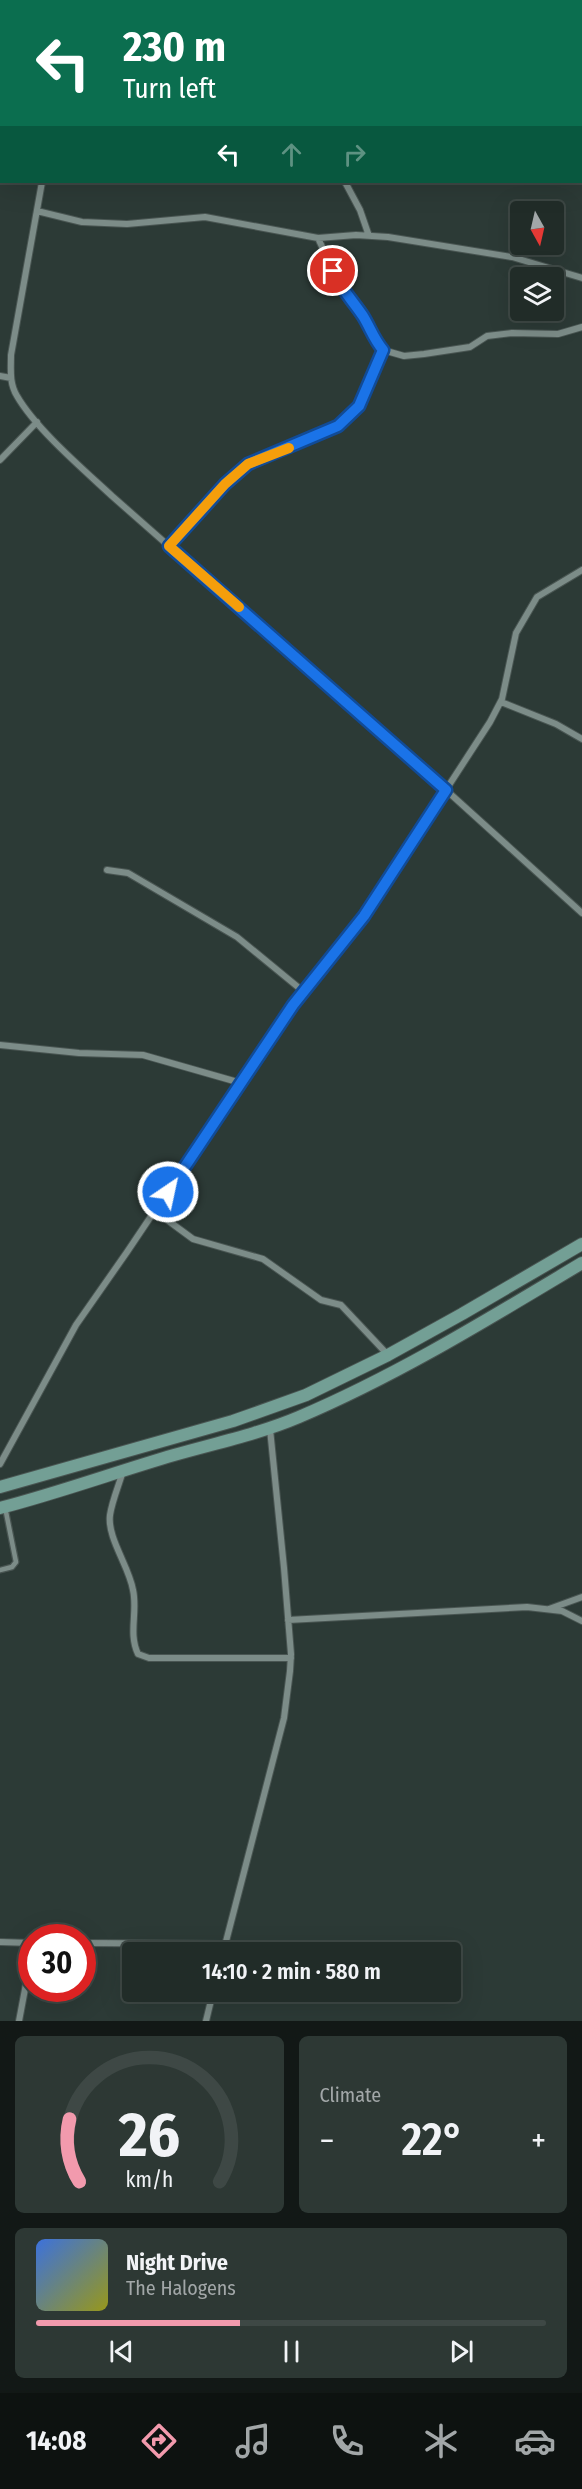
<!DOCTYPE html>
<meta charset="utf-8">
<style>
:root{--surface:#212c28;--page:#2d3834;--text:#f1f3f6;--muted:#a2a7a8;--line:#3e4845;--accent:#f29aad}
body{margin:0;font-family:"Fira Sans Condensed",sans-serif;background:var(--page);color:var(--text);height:100vh;display:flex;flex-direction:column;font-size:22px;white-space:nowrap}
*{box-sizing:border-box;margin:0}
p{font-size:20px;color:var(--muted)}
.icon{flex:none;width:33px;height:33px;fill:none;stroke:currentColor;stroke-width:2;stroke-linecap:round;stroke-linejoin:round}
.map{position:relative;height:2021px;overflow:hidden}
.side{display:flex;flex-direction:column;gap:15px;padding:15px;background:#121816;flex:1}
.side>*{flex:none}
.hud{position:absolute;left:0px;top:0px;width:582px;height:183px;box-shadow:0 6px 24px #0002,0 0 0 2px var(--line);background:#0b6e4f;color:#fff;overflow:hidden}
.needle{width:39px;rotate:172deg}
.controls{position:absolute;left:510px;top:201px;display:grid;gap:12px}
.controls a{display:grid;place-items:center;width:54px;height:54px;border-radius:6px;background:var(--surface);box-shadow:0 6px 24px #0002,0 0 0 2px var(--line);font-size:30px}
.speed{position:absolute;left:18px;top:1924px;display:flex;gap:12px;font-size:30px;font-weight:700;text-align:center}
.speed>*{display:grid;place-content:center;width:78px;height:78px;border-radius:50%;background:var(--surface);box-shadow:0 6px 24px #0002,0 0 0 2px var(--line);line-height:1}
.speed .limit{border:9px solid #d22;background:#fff;color:#111}
.pin{position:absolute;display:grid;place-items:center;width:51px;height:51px;color:#fff;margin:-26px;border:3px solid #fff;border-radius:50%;box-shadow:0 2px 6px #0007}
.me{position:absolute;width:66px;margin:-33px;rotate:34deg;stroke-linejoin:round;filter:drop-shadow(0 0 4px #0008)}
.turn{display:flex;align-items:center;gap:21px;height:126px;padding:0 24px;font-size:27px}
.turn .icon{width:78px;height:78px;stroke-width:2.5}
.turn b{display:block;font-size:42px;line-height:51px}
.lanes{display:flex;align-items:center;height:57px;padding:0 24px;background:#0003;justify-content:center;gap:30px;direction:ltr}
.lanes .off{opacity:.35}
.big{font-size:45px;font-weight:600;line-height:1.1}
.side .card{flex:1;display:flex;flex-direction:column;justify-content:center;gap:9px;min-width:0;padding:0 21px;border-radius:9px;background:var(--page)}
.side .dial{align-items:center;gap:0}
.dial svg{height:156px;overflow:visible;fill:none;stroke:var(--line);stroke-width:7;stroke-linecap:round;text-anchor:middle}
.dial text{fill:var(--text);stroke:none}
.song{display:flex;align-items:center;gap:18px}
.cover{width:72px;height:72px;border-radius:9px;background:linear-gradient(135deg,hsl(220 70% 55%),hsl(60 70% 35%))}
.played{height:6px;border-radius:3px;background:linear-gradient(90deg,var(--accent) 40%,var(--line) 40%)}
.keys{display:flex;justify-content:space-around;direction:ltr}
.heat{display:flex;justify-content:space-between;align-items:center;font-size:33px;direction:ltr}
.side .tiles{flex:1;display:grid;gap:15px;grid-template-columns:1fr 1fr}
.card:last-child{grid-column:span 2}
.trip{position:absolute;left:122px;top:1942px;width:339px;height:60px;border-radius:6px;background:var(--surface);box-shadow:0 6px 24px #0002,0 0 0 2px var(--line);font-weight:600;line-height:60px;text-align:center}
.tabs{display:flex;height:96px;justify-content:space-around;align-items:center;background:#0d1210;color:var(--muted)}
.tabs .icon{width:42px;height:42px}
.tabs .on{color:var(--accent)}
.tabs b{font-size:27px;color:var(--text)}
.map>svg:first-child{display:block}
.lines{fill:none;stroke-linecap:round;stroke-linejoin:round}
.service-casing{stroke:#495552;stroke-width:7}
.minor-casing{stroke:#495552;stroke-width:8}
.secondary-casing{stroke:#495552;stroke-width:14}
.service{stroke:#7c8c88;stroke-width:4.5}
.minor{stroke:#7c8c88;stroke-width:6}
.secondary{stroke:#739f95;stroke-width:12}
.route-casing{stroke:#114b97;stroke-width:15}
.route{stroke:#1a73e8;stroke-width:10}
.slow{stroke:#f59e0b;stroke-width:10}
</style>
<div class="map">
<svg width="582" height="2021" viewBox="0 0 582 2021">
<rect width="100%" height="100%" fill="#2c3a36"/>
<g class="lines">
<!-- service casing -->
<g class="service-casing">
<path id="service" d="M0,1570L12,1567L16,1562L5,1507"/>
</g>
<!-- minor casing -->
<g class="minor-casing">
<path id="minor" d="M37,0L43,2
M73,2L74,0
M580,125H582
M42,182L11,355C11,369 9,383 17,396C36,429 83,469 112,496L446,790L582,913
M345,182L360,210L369,236
M37,211L82,222L127,224L205,217L318,238L356,235L388,237L512,257L582,278
M318,238L341,288L365,319L371,336L383,350L404,356L424,354L470,347L487,336L512,333L558,334L582,327
M0,376L11,378
M0,460L37,422
M169,546L225,484L248,464L338,426L359,406L383,350
M501,702L556,724L582,739
M107,870L128,873L237,937L304,992
M0,1045L79,1053L143,1055L241,1083
M155,1211L193,1239L263,1259L321,1300L341,1305L388,1355
M0,1464L76,1325L127,1252L293,1005L364,916L490,722L502,699L516,633L537,597L582,570
M123,1471C119,1485 112,1501 110,1515C107,1538 129,1566 133,1590C138,1612 128,1633 138,1654L149,1658H291
M549,1609L582,1597
M288,1620L527,1607L562,1611L582,1621
M0,1942L32,1943
M82,1943L225,1944
M223,1953L284,1718L290,1671L291,1654L284,1568L270,1429
M19,2021L32,1952
M206,2021L213,1992"/>
</g>
<!-- secondary casing -->
<g class="secondary-casing">
<path id="secondary" d="M0,1487L233,1421L306,1395L388,1355L462,1314L582,1244
M0,1508C58,1493 116,1472 174,1455C216,1443 259,1434 299,1417C398,1375 490,1318 582,1263"/>
</g>
<!-- service -->
<use href="#service" class="service"/>
<!-- minor -->
<use href="#minor" class="minor"/>
<!-- secondary -->
<use href="#secondary" class="secondary"/>
</g>
<g class="lines">
<!-- route casing -->
<g class="route-casing">
<path id="route" d="M168,1192L293,1005L364,916L446,790L169,546L225,484L248,464L338,426L359,406L383,350C373,338 371,329 363,316C353,301 341,289 333,271"/>
</g>
<!-- route -->
<use href="#route" class="route"/>
<!-- slow -->
<path class="slow" d="M239,607L169,546L225,484L248,464L289,448"/>
</g>
</svg>
<div class="controls">
<a><svg class="needle" viewBox="-14 -14 28 28"><path d="M0-13l5 13h-10z" fill="#e53935"/><path d="M0 13l5-13h-10z" fill="#a2a7a8"/></svg></a>
<a><svg class="icon" aria-label="layers" viewBox="0 0 24 24"><path d="M12 4l9 5-9 5-9-5zM3 14l9 5 9-5"/></svg></a>
</div>
<div class="speed"><div class="limit">30</div></div>
<div class="pin" style="left:333px;top:271px;background:#d93025"><svg class="icon" aria-label="arrive" viewBox="0 0 24 24"><path d="M6 21V4h12l-3 4 3 4H6"/></svg></div>
<svg class="me" style="left:168px;top:1192px" viewBox="-20 -20 40 40"><circle r="17" fill="#1a73e8" stroke="#fff" stroke-width="3"/><path d="M0-11L8 9 0 5-8 9z" fill="#fff"/></svg>
<div class="trip">14:10 · 2 min · 580 m</div>
<div class="hud">
<div class="turn"><svg class="icon" aria-label="left" viewBox="0 0 24 24"><path d="M17 20v-9H6M10 6l-5 5 5 5"/></svg><div><b>230 m</b>Turn left</div></div>
<div class="lanes"><svg class="icon" aria-label="left" viewBox="0 0 24 24"><path d="M17 20v-9H6M10 6l-5 5 5 5"/></svg><svg class="icon off" aria-label="ahead" viewBox="0 0 24 24"><path d="M12 20V5M6 11l6-6 6 6"/></svg><svg class="icon off" aria-label="right" viewBox="0 0 24 24"><path d="M7 20v-9h11M14 6l5 5-5 5"/></svg></div>
</div>
</div>
<section class="side">
<div class="tiles">
<div class="card dial"><svg viewBox="0 0 100 80">
<path d="M14 69A42 42 0 1 1 86 69"/>
<path d="M14 69A42 42 0 0 1 9 37" stroke="#f29aad"/>
<text x="50" y="56" font-size="32" font-weight="700">26</text>
<text x="50" y="72" font-size="11">km/h</text>
</svg></div>
<div class="card"><p>Climate</p>
<div class="heat"><a>−</a><b class="big">22°</b><a>+</a></div>
</div>
<div class="card">
<div class="song"><i class="cover"></i><div><b>Night Drive</b><p>The Halogens</p></div></div>
<div class="played"></div>
<div class="keys"><svg class="icon" aria-label="previous" viewBox="0 0 24 24"><path d="M18 5L8 12l10 7zM5 5v14"/></svg><svg class="icon" aria-label="pause" viewBox="0 0 24 24"><path d="M8 5v14M16 5v14"/></svg><svg class="icon" aria-label="next" viewBox="0 0 24 24"><path d="M6 5l10 7-10 7zM19 5v14"/></svg></div>
</div>
</div>
</section>
<nav class="tabs">
<b>14:08</b>
<svg class="icon on" aria-label="directions" viewBox="0 0 24 24"><path d="M12 3l9 9-9 9-9-9zM9 14v-3h6M13 9l2 2-2 2"/></svg>
<svg class="icon" aria-label="music" viewBox="0 0 24 24"><path d="M9 18V5l10-2v13"/><circle cx="6" cy="18" r="3"/><circle cx="16" cy="16" r="3"/></svg>
<svg class="icon" aria-label="phone" viewBox="0 0 24 24"><path d="M5 4h4l2 5-3 2q2 4 5 5l2-3 5 2v4C11 20 4 13 5 4z"/></svg>
<svg class="icon" aria-label="climate" viewBox="0 0 24 24"><path d="M12 3v18M4 7l16 10M4 17L20 7"/></svg>
<svg class="icon" aria-label="car" viewBox="0 0 24 24"><path d="M5 17H2v-5l4-1 3-4h7l3 4 3 1v5h-3M9 17h6M6 11h13"/><circle cx="7" cy="17" r="2"/><circle cx="17" cy="17" r="2"/></svg>
</nav>
